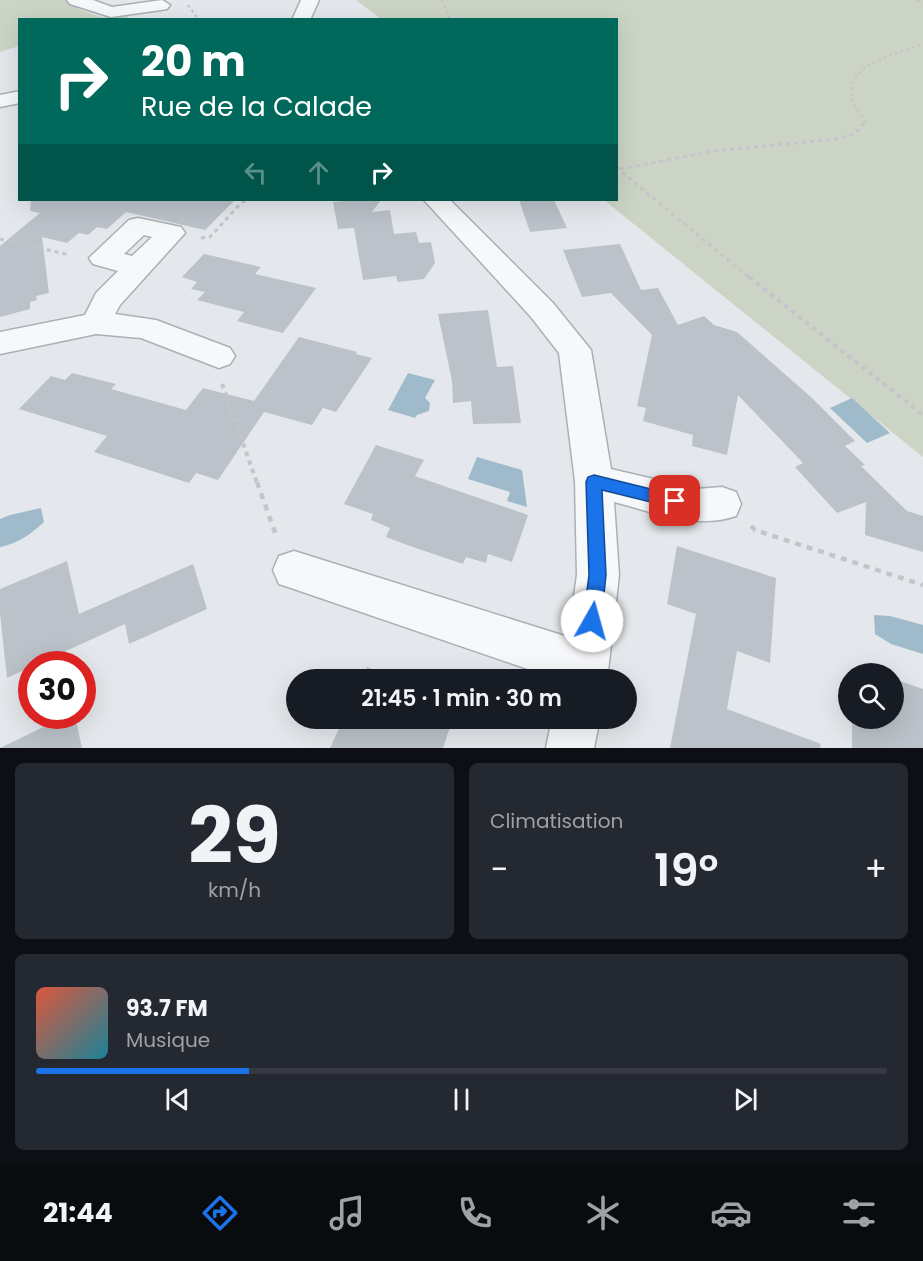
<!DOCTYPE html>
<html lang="fr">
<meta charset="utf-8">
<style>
:root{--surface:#171b24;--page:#242831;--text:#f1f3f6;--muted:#9ea1a6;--line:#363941;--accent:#1a73e8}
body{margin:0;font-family:Poppins,sans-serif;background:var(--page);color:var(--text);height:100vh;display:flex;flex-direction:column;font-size:22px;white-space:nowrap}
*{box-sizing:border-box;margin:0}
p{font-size:20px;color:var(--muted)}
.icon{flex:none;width:33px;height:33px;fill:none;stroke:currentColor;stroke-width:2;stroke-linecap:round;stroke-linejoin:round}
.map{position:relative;height:748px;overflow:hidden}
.details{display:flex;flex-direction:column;gap:15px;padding:15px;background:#0d0f14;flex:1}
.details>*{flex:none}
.guide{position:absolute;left:18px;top:18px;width:600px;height:183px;border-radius:0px;box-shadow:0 6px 24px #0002;background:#00695c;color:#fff;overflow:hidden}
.tools{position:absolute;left:838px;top:663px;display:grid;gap:12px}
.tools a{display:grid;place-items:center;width:66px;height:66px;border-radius:50%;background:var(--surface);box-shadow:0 6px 24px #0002;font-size:30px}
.speed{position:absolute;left:18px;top:651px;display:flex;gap:12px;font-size:30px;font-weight:700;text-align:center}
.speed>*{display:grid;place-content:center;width:78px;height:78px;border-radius:50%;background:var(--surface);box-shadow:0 6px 24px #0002;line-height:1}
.speed .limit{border:9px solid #d22;background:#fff;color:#111}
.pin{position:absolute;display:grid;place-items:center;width:51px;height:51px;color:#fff;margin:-26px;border-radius:12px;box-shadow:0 3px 9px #0006}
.me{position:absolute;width:66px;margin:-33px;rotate:7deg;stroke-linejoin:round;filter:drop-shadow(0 0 4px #0008)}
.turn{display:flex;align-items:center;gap:21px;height:126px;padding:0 24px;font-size:27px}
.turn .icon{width:78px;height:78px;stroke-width:2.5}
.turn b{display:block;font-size:42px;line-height:51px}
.lanes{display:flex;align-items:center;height:57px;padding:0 24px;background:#0003;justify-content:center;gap:30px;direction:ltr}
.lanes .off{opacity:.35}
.big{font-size:45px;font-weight:600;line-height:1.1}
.details .card{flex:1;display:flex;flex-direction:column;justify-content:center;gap:9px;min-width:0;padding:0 21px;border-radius:9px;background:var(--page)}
.details .dial{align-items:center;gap:0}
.dial b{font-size:78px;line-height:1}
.song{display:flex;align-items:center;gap:18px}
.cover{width:72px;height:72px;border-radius:9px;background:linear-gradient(135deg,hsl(10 70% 55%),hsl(190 70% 35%))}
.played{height:6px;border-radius:3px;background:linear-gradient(90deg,var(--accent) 25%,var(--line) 25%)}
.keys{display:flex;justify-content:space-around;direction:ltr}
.heat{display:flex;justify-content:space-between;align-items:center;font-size:33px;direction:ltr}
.details .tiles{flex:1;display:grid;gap:15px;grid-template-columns:1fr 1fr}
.card:last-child{grid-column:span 2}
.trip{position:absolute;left:286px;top:669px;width:351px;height:60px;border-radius:30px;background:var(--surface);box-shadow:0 6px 24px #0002;font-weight:600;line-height:60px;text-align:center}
.tabs{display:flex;height:96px;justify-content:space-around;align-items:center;background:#090b0e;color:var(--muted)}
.tabs .icon{width:42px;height:42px}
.tabs .current{color:var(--accent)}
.tabs b{font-size:27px;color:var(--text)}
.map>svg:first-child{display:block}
.green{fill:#ccd5c5}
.water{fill:#9fbbcb}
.building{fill:#bbc2c9}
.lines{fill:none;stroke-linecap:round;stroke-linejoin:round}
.minor-casing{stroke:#a9b0b6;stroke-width:3}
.path-far3{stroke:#c2c6cb;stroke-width:2;stroke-dasharray:3 3;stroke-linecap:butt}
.path-far2{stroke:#c2c6cb;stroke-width:3;stroke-dasharray:4 4;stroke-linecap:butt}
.path-far1{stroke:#c2c6cb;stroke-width:4;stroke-dasharray:4.5 4.5;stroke-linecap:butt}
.path{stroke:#c2c6cb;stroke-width:4.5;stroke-dasharray:6 6;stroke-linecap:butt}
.minor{fill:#f7f8fa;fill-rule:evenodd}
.route{fill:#1a73e8;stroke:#114b97;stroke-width:1.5}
</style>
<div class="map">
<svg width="923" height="748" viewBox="0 0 923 748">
<rect width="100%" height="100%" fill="#e4e8ec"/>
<!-- green -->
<path class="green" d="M0,0H65L76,8L101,17L127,14L128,19L20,20L19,46L0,52Z
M356,0H923V457L604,200H616V20L381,19Z"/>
<!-- water -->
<path class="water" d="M408,373L435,380L425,398L430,403L429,411L417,415L415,418L388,410Z
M852,398L890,433L867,443L830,408Z
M477,457L522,470L527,507L507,501L510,492L468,479Z
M41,508L44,522C31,534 17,544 0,547V519L10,515Z
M874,615L890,616L923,625V654L891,644L875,634Z"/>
<!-- building -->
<path class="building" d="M31,200H235L205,230L126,212L107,229L97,227L88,235L79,233L67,243L42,237L49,293L36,296L37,300L30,302V309L0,317V246L40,213L30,211Z
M356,200H381L372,212L390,210L394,234L416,232L419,243L431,242L435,263L424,279L398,282L396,276L363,280L354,228L338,229L333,202Z
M519,200H554L567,228L530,232Z
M620,244L641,290L658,288L678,325L704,316L714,325L737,332L812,398L855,441L845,446L865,465L861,466L907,511L923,516V552L865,535L866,502L837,513L795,467L803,463L738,395L727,455L692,446L693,435L643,421L646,408L637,406L652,335L611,293L582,297L563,250Z
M204,254L261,267L255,274L316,288L283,333L237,321L244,312L197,300L205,292L191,289L197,282L182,277Z
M488,310L497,367L513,366L521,423L473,424L471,401L453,403L452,381L438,314Z
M299,337L357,352L356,354L372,358L336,412L323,408L312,425L264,412L218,480L196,473L189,483L94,452L107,436L19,409L51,376L65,380L72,373L116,384L111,389L186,410L203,388L254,401Z
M376,445L424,460L415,476L528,515L512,562L488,554L486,563L466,557L463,564L410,546L386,537L390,528L371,520L373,514L344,504Z
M677,546L776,578L770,663L737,651L727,709L821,744L820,748H670L696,614L667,604Z
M67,561L79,614L193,564L207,609L129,644L125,624L7,678L0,613V589Z
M367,667L398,680H361Z
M894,679L923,689V748H852V718H894Z
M66,716H75L82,748H0Z
M453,718L443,748H330L344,718Z"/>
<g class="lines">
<!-- minor casing -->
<g class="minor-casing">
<path id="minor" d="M67,0H93L112,7L162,0L170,5L167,9L161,10L111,17L70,4Z
M301,0H319L310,20H292Z
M20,91V103L0,107V95Z
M424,200H450L553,303L591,350L611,469L696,489L722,487L736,492L741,504L736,516C695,530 654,512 614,502L619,575L607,680H560L294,589L279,584L273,570L279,556L294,551L568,637L577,575L575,481L559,353L531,317Z
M138,218L181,227L185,233L120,305L115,314L156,320L230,348L235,356L230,364L219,368L141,338L96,334L0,354V332L85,315L96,293L118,271L93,264L89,258L129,220ZM144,235L152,237L132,256L124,254Z
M552,718H600L594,748H546Z"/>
</g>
<!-- path-far3 -->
<path class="path-far3" d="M441,0L449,14V20
M917,0L923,2
M188,5L199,20
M866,122C861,115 855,109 853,101C841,63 899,54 923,44"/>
<!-- path-far2 -->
<path class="path-far2" d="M616,167L751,279
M620,169L715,151L836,139L854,134L866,122L865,120
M201,238L210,237L242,202L248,200
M0,239L70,255"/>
<!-- path-far1 -->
<path class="path-far1" d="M749,277L923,415
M222,384L257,483"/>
<!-- path -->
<path class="path" d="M257,482L277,538
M751,526L755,530L923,585"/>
<!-- minor -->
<use href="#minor" class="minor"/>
</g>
<!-- route -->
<path class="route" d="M594,475L675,495L681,497L683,501L681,506L675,508L602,490L606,575L601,621L599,627L592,630L586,627L583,621L589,575L586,482L588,477Z"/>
</svg>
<div class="tools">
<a><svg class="icon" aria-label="search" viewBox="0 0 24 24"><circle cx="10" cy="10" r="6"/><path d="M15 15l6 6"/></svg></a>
</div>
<div class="speed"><div class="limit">30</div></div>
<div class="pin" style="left:675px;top:501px;background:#d93025"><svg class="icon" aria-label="arrive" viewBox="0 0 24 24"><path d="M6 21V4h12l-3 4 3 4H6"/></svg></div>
<svg class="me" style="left:592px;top:621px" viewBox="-20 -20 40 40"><circle r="19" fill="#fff"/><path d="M0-13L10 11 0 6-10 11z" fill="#1a73e8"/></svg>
<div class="trip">21:45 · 1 min · 30 m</div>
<div class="guide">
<div class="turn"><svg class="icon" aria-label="right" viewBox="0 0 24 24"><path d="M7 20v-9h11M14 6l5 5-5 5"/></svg><div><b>20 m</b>Rue de la Calade</div></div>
<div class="lanes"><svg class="icon off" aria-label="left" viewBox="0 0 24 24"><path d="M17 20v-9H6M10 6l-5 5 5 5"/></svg><svg class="icon off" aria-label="ahead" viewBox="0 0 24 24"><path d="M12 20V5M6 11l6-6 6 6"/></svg><svg class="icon" aria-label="right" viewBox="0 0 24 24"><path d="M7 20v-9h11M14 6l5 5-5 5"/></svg></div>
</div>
</div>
<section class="details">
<div class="tiles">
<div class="card dial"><b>29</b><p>km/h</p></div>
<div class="card"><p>Climatisation</p>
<div class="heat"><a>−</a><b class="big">19°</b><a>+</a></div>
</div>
<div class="card">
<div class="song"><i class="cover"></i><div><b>93.7 FM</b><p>Musique</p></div></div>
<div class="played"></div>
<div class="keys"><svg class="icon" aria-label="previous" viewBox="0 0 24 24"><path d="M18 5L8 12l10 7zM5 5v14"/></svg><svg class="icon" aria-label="pause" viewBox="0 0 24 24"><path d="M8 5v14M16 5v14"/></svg><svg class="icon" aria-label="next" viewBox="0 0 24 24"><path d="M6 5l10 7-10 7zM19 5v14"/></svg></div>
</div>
</div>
</section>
<nav class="tabs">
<b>21:44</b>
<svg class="icon current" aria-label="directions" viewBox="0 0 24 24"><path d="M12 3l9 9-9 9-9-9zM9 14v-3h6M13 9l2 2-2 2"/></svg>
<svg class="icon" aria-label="music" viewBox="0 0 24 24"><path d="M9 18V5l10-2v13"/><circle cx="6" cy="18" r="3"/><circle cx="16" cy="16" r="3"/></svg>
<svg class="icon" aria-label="phone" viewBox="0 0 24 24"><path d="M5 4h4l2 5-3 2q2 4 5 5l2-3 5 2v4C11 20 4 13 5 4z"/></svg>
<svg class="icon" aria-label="climate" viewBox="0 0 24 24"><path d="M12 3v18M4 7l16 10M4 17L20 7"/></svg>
<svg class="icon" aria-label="car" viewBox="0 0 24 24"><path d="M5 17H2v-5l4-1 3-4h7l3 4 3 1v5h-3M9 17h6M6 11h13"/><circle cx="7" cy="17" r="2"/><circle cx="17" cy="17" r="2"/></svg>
<svg class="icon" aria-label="filters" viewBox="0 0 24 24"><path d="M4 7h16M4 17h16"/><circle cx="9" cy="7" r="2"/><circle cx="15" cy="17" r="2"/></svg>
</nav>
